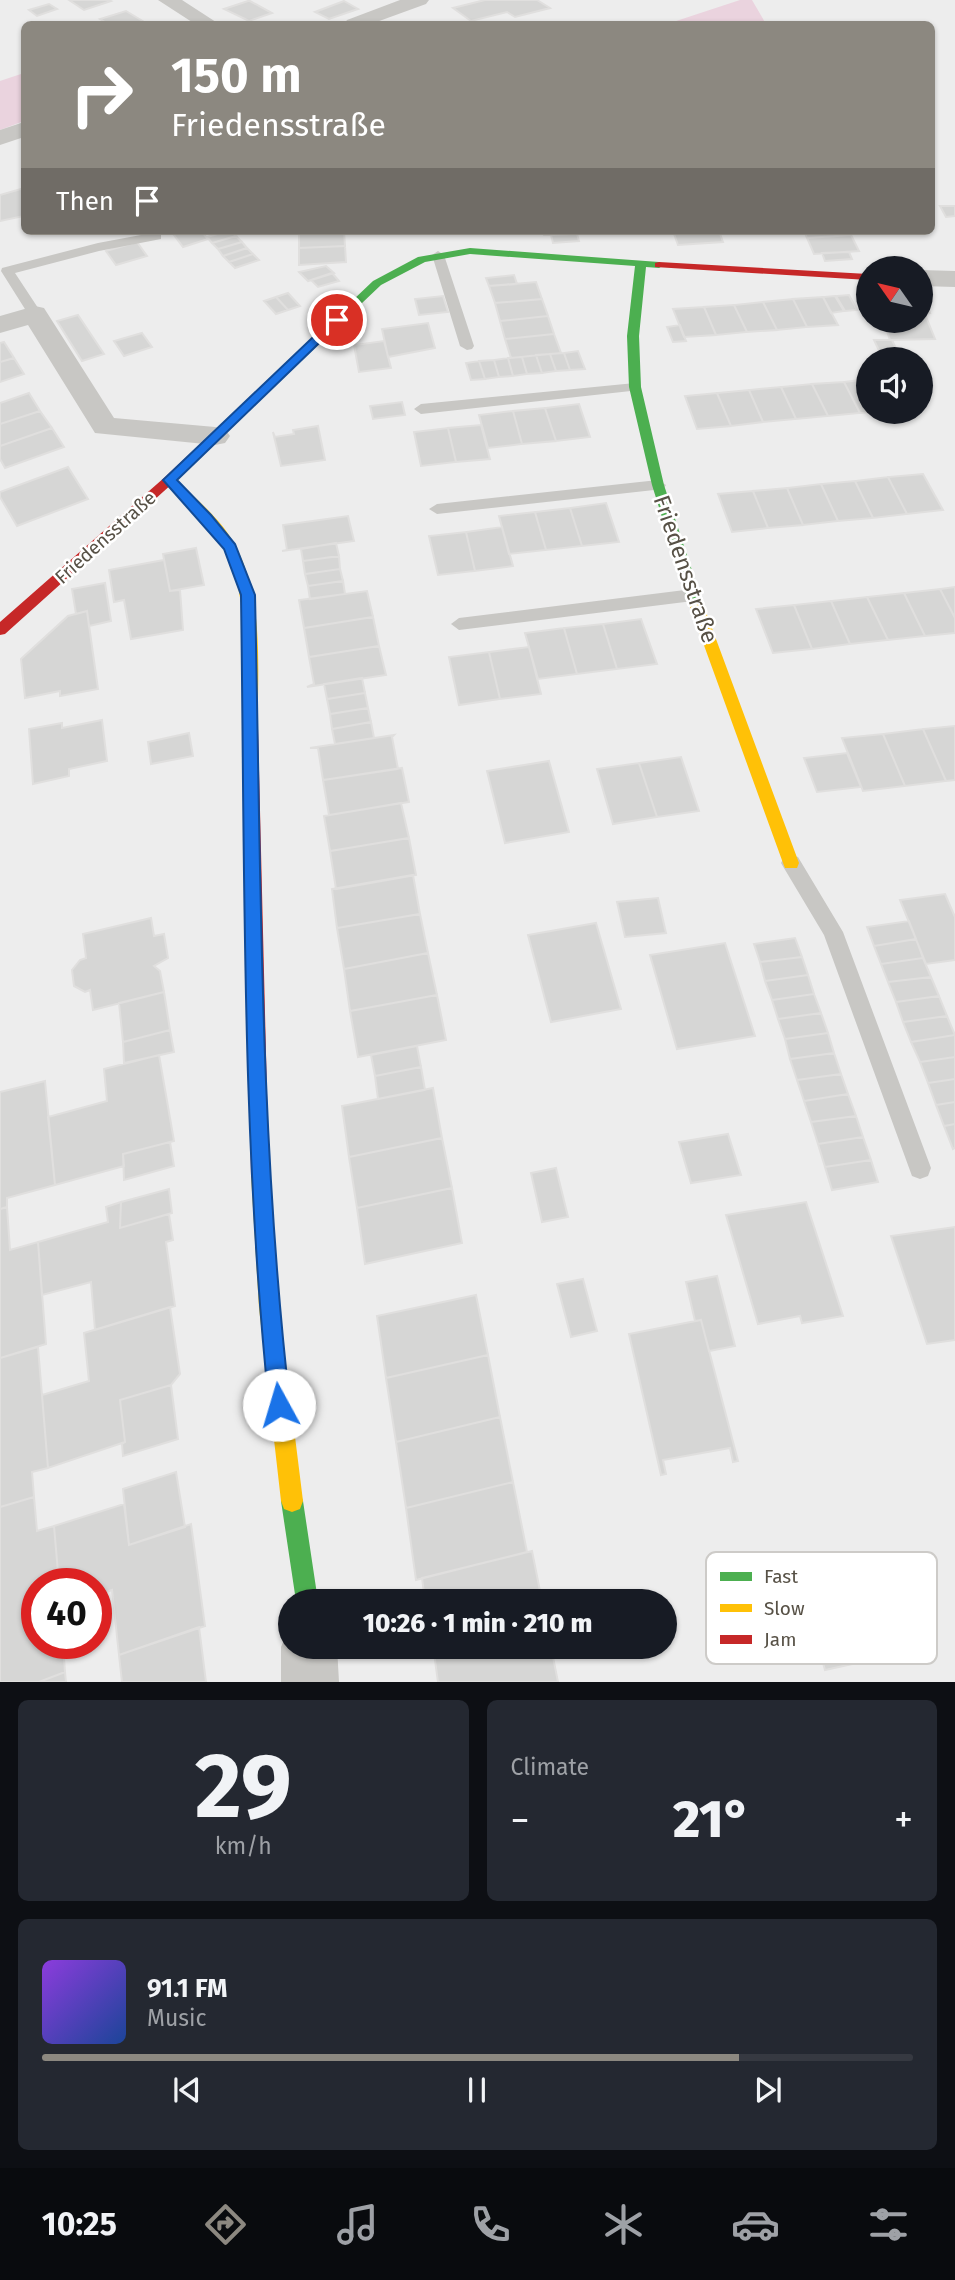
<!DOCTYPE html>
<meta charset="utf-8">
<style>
:root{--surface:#171b24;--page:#242831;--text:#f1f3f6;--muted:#9ea1a6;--line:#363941;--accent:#8c8880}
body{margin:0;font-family:"Fira Sans",sans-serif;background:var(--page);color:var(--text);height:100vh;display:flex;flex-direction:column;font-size:26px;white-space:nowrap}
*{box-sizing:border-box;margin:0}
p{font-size:23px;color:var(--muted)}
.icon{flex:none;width:38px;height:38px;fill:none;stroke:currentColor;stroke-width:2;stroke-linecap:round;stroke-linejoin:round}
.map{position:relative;height:1682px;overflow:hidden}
.sheet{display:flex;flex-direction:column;gap:18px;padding:18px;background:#0d0f14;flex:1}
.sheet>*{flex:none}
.banner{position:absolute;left:21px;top:21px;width:914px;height:214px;border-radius:10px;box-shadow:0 2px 5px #0004;background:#8c8880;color:#fff;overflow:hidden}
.needle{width:46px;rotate:304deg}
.controls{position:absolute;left:856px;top:256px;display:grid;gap:14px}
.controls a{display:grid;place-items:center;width:77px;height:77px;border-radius:50%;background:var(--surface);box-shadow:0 2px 5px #0004;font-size:35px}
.speed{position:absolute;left:21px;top:1568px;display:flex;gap:14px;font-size:35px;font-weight:700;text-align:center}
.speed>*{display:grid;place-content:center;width:91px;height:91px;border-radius:50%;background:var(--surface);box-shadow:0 2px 5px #0004;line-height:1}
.speed .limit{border:10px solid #d22;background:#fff;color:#111}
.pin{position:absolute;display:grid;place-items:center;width:60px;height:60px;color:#fff;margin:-30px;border:4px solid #fff;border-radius:50%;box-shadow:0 2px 7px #0007}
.me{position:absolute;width:77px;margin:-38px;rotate:354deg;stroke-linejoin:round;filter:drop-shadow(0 0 5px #0008)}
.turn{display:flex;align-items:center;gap:24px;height:147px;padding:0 35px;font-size:32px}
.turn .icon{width:91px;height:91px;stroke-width:2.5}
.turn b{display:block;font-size:49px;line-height:60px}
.then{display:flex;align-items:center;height:66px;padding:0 35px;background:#0003;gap:14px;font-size:26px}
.big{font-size:52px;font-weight:800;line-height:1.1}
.sheet .tile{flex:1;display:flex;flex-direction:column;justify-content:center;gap:10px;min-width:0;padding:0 24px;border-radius:10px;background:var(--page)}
.sheet .dial{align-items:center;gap:0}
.dial b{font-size:91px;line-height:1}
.song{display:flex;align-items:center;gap:21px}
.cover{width:84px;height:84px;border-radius:10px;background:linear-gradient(135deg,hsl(270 70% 55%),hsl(220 70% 35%))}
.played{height:7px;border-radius:4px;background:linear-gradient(90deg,var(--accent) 80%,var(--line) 80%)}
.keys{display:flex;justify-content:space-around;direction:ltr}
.heat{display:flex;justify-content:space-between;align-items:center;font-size:38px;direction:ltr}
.sheet .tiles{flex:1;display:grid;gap:18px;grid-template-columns:1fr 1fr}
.tile:last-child{grid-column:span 2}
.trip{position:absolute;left:278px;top:1589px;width:399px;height:70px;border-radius:35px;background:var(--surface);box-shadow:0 2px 5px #0004;font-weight:800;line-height:70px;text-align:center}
.tab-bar{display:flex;height:112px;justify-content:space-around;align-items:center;background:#090b0e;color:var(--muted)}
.tab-bar .icon{width:49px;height:49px}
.tab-bar .current{color:var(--accent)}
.tab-bar b{font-size:32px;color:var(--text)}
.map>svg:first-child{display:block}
.green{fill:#ead3de}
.building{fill:#d6d6d5;stroke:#e0dfde;stroke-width:2}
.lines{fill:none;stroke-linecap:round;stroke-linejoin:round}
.lane{fill:#c8c7c4;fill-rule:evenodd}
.street{fill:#c8c7c4;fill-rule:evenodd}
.fast{fill:#4caf50;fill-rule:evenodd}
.slow{fill:#ffc107;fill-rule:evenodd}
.jam{fill:#c62828;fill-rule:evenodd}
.route{fill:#1a73e8;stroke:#114b97;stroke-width:2}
.labels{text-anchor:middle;stroke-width:5;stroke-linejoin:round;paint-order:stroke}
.far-street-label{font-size:19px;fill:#575146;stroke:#fff}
.street-label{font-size:23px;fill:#575146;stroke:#fff}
.key{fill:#fff;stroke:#cdcbc8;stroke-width:2}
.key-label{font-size:19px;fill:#575146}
</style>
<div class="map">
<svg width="955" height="1682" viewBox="0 0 955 1682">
<rect width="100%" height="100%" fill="#ededed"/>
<!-- green -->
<path class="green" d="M740,0H752L766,24H667Z
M24,73V121L0,130V81Z"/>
<!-- building -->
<path class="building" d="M69,0H109L111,1L84,10Z
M485,0H537L550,8L515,17L507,12L471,21L453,8Z
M248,1H250L272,13L249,21L224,9Z
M344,1L358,9L329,19L315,12Z
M49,4L57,9L37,16L29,10Z
M126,11L146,23L108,24L100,19Z
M24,188V216L0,221V195Z
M940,206H955V216L946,217Z
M171,231H201L208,239L183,247Z
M228,231L236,236L212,243L207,237Z
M344,231L345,246L299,248V232Z
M543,231H588L589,233L544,235Z
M673,231H719L723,242L678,245Z
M804,231H849L851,235L807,238Z
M577,234L579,241L553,243L551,235Z
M851,235L859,251L814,254L807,238Z
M236,236L242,242L218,249L212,243Z
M137,242L147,256L116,265L106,251Z
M242,242L247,248L223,256L218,249Z
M345,246L346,262L299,265V248Z
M247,248L253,254L229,262L223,256Z
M849,252L852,259L825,261L822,253Z
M253,254L259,260L235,268L229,262Z
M326,266L334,273L308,281L299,272Z
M332,273L339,281L318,287L311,280Z
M514,275L517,284L489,286L486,278Z
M536,282L542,299L495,303L489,286Z
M288,293L300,306L288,310L276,297Z
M849,295L857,310L845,311L836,296Z
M443,296L448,312L419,315L415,299Z
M835,296L844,311L831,313L823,297Z
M276,297L288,310L276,314L264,301Z
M823,297L838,325L807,327L793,299Z
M542,299L548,316L500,321L495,303Z
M793,299L807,327L777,330L763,302Z
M920,300H924L930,313L925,314L935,339L890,340L883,320H920Z
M763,302L777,330L747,332L734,305Z
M734,305L747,332L716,335L704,307Z
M704,307L716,335L684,337L673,309Z
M78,315L104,354L82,361L57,321Z
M548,316L554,334L505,339L500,321Z
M428,323L435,348L388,357L382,329Z
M680,325L686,341L673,342L667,327Z
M142,333L152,347L124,356L114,341Z
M554,334L561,353L511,358L505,339Z
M874,340H892L901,359H883Z
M384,341L391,368L359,372L354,345Z
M4,342L14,358L0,362V343Z
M578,351L585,369L570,370L564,353Z
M564,353L570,370L556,371L550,354Z
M550,354L556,371L542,373L536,355Z
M536,355L542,373L527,374L522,357Z
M522,357L527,374L513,376L508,358Z
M14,358L24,374L0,382V362Z
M508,358L513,376L499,377L494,360Z
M494,360L499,377L485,379L479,361Z
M479,361L485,379L471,380L466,363Z
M868,379V411H883L860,413L844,382Z
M844,382L860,413L828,416L812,384Z
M812,384L828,416L796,419L781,387Z
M781,387L796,419L763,422L749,390Z
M749,390L763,422L731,426L717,393Z
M29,393L40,411L0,424V403Z
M717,393L731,426L697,429L685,396Z
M402,402L405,415L373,419L370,406Z
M579,404L590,437L556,441L545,408Z
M545,408L556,441L522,444L513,411Z
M40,411L52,428L0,446V424Z
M513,411L522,444L488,448L479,415Z
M481,425L490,459L456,462L448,428Z
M318,426L325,460L281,466L273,432L275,437L294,434L293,430Z
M52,428L64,447L5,468L0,459V446Z
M448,428L456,462L421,466L414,432Z
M68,467L88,499L17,526L0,497V492Z
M923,474L943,510L907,514L888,477Z
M888,477L907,514L873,518L855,481Z
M855,481L873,518L838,521L821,484Z
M821,484L838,521L803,525L787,488Z
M787,488L803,525L768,528L753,491Z
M753,491L768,528L732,532L718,494Z
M606,503L619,542L582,546L570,508Z
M570,508L582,546L546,550L535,512Z
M535,512L546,550L509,554L499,516Z
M348,516L354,541L282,551L287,550L283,525Z
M502,527L513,566L475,571L466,532Z
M466,532L475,571L438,575L429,536Z
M336,543L339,556L303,561L301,549Z
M196,548L204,585L170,591L163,554Z
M339,556L340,569L305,574L303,561Z
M164,560L170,591L180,590L183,630L131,639L124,600L114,602L109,570Z
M340,569L343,581L308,586L305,574Z
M343,581L345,594L310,599L308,586Z
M105,583L111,621L89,626L87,611L76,614L72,589Z
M955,587V618L940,589Z
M940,589L955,618V633L925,636L904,593Z
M367,591L373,617L304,628L299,600Z
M904,593L925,636L888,640L867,597Z
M867,597L888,640L850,644L831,601Z
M831,601L850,644L812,649L794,605Z
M794,605L812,649L773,653L756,609Z
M87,611L98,689L60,696V691L25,698L21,659L68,616Z
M373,617L379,646L309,657L304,628Z
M641,619L657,664L617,669L603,624Z
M603,624L617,669L577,674L564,628Z
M564,628L577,674L538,679L525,633Z
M379,646L386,675L307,687L314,684L309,657Z
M529,647L541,694L500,699L489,652Z
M489,652L500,699L459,705L449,657Z
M362,678L365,693L327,699L324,684Z
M365,693L368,708L330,714L327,699Z
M368,708L371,722L332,729L330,714Z
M102,720L107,761L69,769V776L33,784L29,729L62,723V728Z
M371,722L374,738L335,744L332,729Z
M955,726V780L946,781L923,729Z
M923,729L946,781L905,786L883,734Z
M189,733L193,756L151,764L148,742Z
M883,734L905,786L863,791L842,738Z
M394,735L392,737L398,769L323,780L318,748H310Z
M847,753L861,787L817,792L804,758Z
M681,757L699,811L657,817L639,763Z
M549,761L569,832L505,843L487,771Z
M639,763L657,817L613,824L597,769Z
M402,768L409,802L329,815L323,780Z
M401,803L409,838L330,851L324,816Z
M409,838L416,875L336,889L330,851Z
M413,875L420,914L337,928L332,889Z
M945,894L955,917V960L926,964L900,900Z
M658,898L666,933L625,937L617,902Z
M420,914L428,953L344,969L337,928Z
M151,918L154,936L164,934L168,958L154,966L160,971L164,992L93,1010L90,990L85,992L74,986L72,970L80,960L86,958L83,934Z
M909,921L916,939L874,946L867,927Z
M596,923L621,1009L551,1022L528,935Z
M795,938L802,957L760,962L754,944Z
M916,939L923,958L881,964L874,946Z
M725,943L755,1036L677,1049L650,955Z
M428,953L437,995L350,1011L344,969Z
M802,957L808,975L765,981L760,962Z
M923,958L931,977L888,982L881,964Z
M808,975L814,994L772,1000L765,981Z
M931,977L939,996L896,1002L888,982Z
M164,992L170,1030L123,1042L119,1003Z
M814,994L821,1013L778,1019L772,1000Z
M437,995L446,1040L358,1057L350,1011Z
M939,996L947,1016L903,1022L896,1002Z
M821,1013L828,1033L785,1039L778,1019Z
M947,1016L955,1035L911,1042L903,1022Z
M170,1030L174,1052L124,1063L123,1042Z
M828,1033L834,1053L790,1059L785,1039Z
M955,1035V1057L920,1062L911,1042Z
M417,1046L421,1067L375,1076L371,1055Z
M834,1053L841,1074L797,1080L790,1059Z
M159,1055L174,1141L123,1154L124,1166L55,1185L48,1117L107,1101L104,1069Z
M955,1057V1079L928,1083L920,1062Z
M421,1067L425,1090L378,1099L375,1076Z
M841,1074L848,1094L804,1101L797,1080Z
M955,1079V1102L936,1105L928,1083Z
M45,1081L55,1185L7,1198V1207L0,1209V1092Z
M433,1088L442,1138L349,1157L342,1106Z
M848,1094L856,1116L811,1122L804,1101Z
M955,1102V1124L944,1126L936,1105Z
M856,1116L863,1137L818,1144L811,1122Z
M955,1124V1148L953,1149L944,1126Z
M728,1134L741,1175L691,1183L679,1142Z
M863,1137L871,1160L825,1167L818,1144Z
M442,1138L452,1188L357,1208L349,1157Z
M170,1142L174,1166L124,1180L123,1154Z
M871,1160L878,1182L832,1190L825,1167Z
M556,1168L568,1217L542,1222L531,1173Z
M452,1188L462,1243L365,1264L357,1208Z
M169,1189L172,1213L120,1228L121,1202Z
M121,1202L120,1228L169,1214L173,1240L166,1242L175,1306L95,1330L91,1282L42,1295L38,1242L108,1222L106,1207Z
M806,1202L843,1316L802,1323L800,1316L758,1324L726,1215Z
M7,1207L10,1250L38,1242L46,1344L0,1358V1209Z
M955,1227V1340L927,1344L891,1236Z
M717,1276L735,1346L709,1351L701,1320L695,1321L686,1282Z
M583,1279L597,1331L571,1337L557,1284Z
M476,1295L488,1355L386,1378L377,1316Z
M170,1307L180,1374L171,1385L120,1400L125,1442L48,1468L42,1395L89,1381L84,1333Z
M701,1320L738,1461L733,1462L730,1448L663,1460L666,1474L661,1475L629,1334Z
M38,1347L48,1468L32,1472L34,1497L0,1507V1358Z
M488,1355L500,1417L396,1442L386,1378Z
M171,1385L178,1439L123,1456L122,1444L125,1442L120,1400Z
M500,1417L513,1482L406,1508L396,1442Z
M176,1472L185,1527L129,1545L123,1489Z
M513,1482L527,1552L416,1580L406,1508Z
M34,1497L37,1531L54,1526L59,1584H37V1643H63L65,1672L39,1682H0V1507Z
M124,1504L129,1545L191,1524L205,1626L119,1655L112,1590L96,1596V1584H59L54,1526Z
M532,1551L542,1601H425L422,1578Z
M841,1579L866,1661L825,1670L802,1587Z
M199,1627L206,1682H122L119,1655Z
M459,1647H551L558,1682H438L434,1653Z
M65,1672L66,1682H39Z"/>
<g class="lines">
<!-- lane -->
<path class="lane" d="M157,232L161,233V239L99,251L15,273L42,314L35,318L30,317L1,271L2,268L98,243Z
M438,251L444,255L474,346L472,349L467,350L460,346L432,255Z
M635,383L640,384V390L421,414L414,409L421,404Z
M658,480L666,485L663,489L437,514L429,509L437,504Z
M693,589L701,595L693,601L459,630L451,624L459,618Z
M791,855L798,857L843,932L931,1168L928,1176L920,1179L912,1176L824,935L781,863L784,857Z"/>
<!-- street -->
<path class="street" d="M158,0H182L219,24H195Z
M400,0H429L426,4L371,24H344L347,20Z
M24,122V137L0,145V130Z
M920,270L955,271V287L920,286Z
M35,306L44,308L114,418L215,427L225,429L230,436L225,443L215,445L95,433L28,325L0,333V316Z
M290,1626V1647H337L339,1682H281V1647Z"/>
<!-- fast -->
<path class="fast" d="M470,248L659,262L664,265L659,268L646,267L639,336L641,387L664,485L703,604L701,607L696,609L689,604L652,485L629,387L627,336L635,266L470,254L425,262L381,285L302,360L292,358L373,281L418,257Z
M292,1490L300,1493L303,1501L318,1601H296L281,1501L284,1493Z"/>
<!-- slow -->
<path class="slow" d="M169,476L173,477C193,496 214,513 229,535C266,591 257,665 258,729L256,733H246L244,729C243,669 253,596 220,542C206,519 184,502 165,483L163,480Z
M696,599L703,604L799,863L797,868H785L783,863L689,604Z
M260,1166L267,1168L269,1175L279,1308L303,1501L300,1509L292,1512L284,1509L281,1501L259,1308L251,1175L253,1168Z"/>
<!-- jam -->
<path class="jam" d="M659,262L868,274V280L655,267V263Z
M298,355L302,356V360L173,483L5,634L0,635V622L165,477L294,356Z
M251,723L258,729L269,1175L267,1182L260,1184L253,1182L251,1175L244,729Z"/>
</g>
<!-- route -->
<path class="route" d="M333,318L343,320L177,480L211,515L235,544L255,595C261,865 259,1137 290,1405L287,1413L279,1416L272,1413L269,1405C241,1136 245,865 241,595L224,549L163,480Z"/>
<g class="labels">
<!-- far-street labels -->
<g class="far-street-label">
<text transform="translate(105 537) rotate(-42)" y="7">Friedensstraße</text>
</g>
<!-- street labels -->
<g class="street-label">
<text transform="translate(686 569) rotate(71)" y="8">Friedensstraße</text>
</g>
</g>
<!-- legend -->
<rect x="706" y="1552" width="231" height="112" rx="10" class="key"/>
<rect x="720" y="1572" width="32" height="9" fill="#4caf50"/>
<rect x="720" y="1604" width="32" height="8" fill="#ffc107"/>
<rect x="720" y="1635" width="32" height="9" fill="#c62828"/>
<g class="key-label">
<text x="764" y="1583">Fast</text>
<text x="764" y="1615">Slow</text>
<text x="764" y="1646">Jam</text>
</g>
</svg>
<div class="controls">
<a><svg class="needle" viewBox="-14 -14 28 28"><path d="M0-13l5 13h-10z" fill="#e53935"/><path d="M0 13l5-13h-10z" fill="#9ea1a6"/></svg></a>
<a><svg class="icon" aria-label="sound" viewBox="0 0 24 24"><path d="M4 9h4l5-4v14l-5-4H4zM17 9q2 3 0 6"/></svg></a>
</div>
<div class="speed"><div class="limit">40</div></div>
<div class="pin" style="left:337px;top:320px;background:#d93025"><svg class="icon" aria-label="arrive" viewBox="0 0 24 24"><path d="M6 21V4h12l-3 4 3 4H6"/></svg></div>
<svg class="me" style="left:279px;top:1405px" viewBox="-20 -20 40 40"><circle r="19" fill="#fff"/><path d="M0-13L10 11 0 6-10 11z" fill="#1a73e8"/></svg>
<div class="trip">10:26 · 1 min · 210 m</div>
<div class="banner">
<div class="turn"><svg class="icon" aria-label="right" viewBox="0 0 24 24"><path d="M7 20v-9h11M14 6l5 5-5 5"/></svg><div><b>150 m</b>Friedensstraße</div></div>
<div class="then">Then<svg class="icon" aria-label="arrive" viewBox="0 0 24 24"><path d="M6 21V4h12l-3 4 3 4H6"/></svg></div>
</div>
</div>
<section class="sheet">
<div class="tiles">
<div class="tile dial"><b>29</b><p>km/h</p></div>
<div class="tile"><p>Climate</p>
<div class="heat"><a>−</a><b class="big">21°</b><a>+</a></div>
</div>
<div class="tile">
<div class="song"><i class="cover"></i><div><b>91.1 FM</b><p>Music</p></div></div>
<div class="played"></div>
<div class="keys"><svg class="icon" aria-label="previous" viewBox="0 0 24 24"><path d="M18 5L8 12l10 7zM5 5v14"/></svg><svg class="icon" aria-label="pause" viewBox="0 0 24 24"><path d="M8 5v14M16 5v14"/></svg><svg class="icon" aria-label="next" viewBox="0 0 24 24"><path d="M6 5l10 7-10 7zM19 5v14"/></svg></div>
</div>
</div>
</section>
<nav class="tab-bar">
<b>10:25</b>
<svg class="icon current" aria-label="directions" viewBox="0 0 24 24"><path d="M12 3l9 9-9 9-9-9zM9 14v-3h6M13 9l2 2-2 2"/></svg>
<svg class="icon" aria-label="music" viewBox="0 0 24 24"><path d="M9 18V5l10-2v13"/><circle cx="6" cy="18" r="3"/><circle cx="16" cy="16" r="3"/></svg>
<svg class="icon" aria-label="phone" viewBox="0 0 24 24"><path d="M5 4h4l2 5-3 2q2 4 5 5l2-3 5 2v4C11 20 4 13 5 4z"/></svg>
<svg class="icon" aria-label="climate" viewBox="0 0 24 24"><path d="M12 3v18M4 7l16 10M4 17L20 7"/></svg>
<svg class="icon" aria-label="car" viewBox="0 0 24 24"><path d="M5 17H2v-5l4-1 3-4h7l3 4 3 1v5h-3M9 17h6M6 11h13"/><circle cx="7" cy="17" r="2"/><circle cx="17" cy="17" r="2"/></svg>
<svg class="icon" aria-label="filters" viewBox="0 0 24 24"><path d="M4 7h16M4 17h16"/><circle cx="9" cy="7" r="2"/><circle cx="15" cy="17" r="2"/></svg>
</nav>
